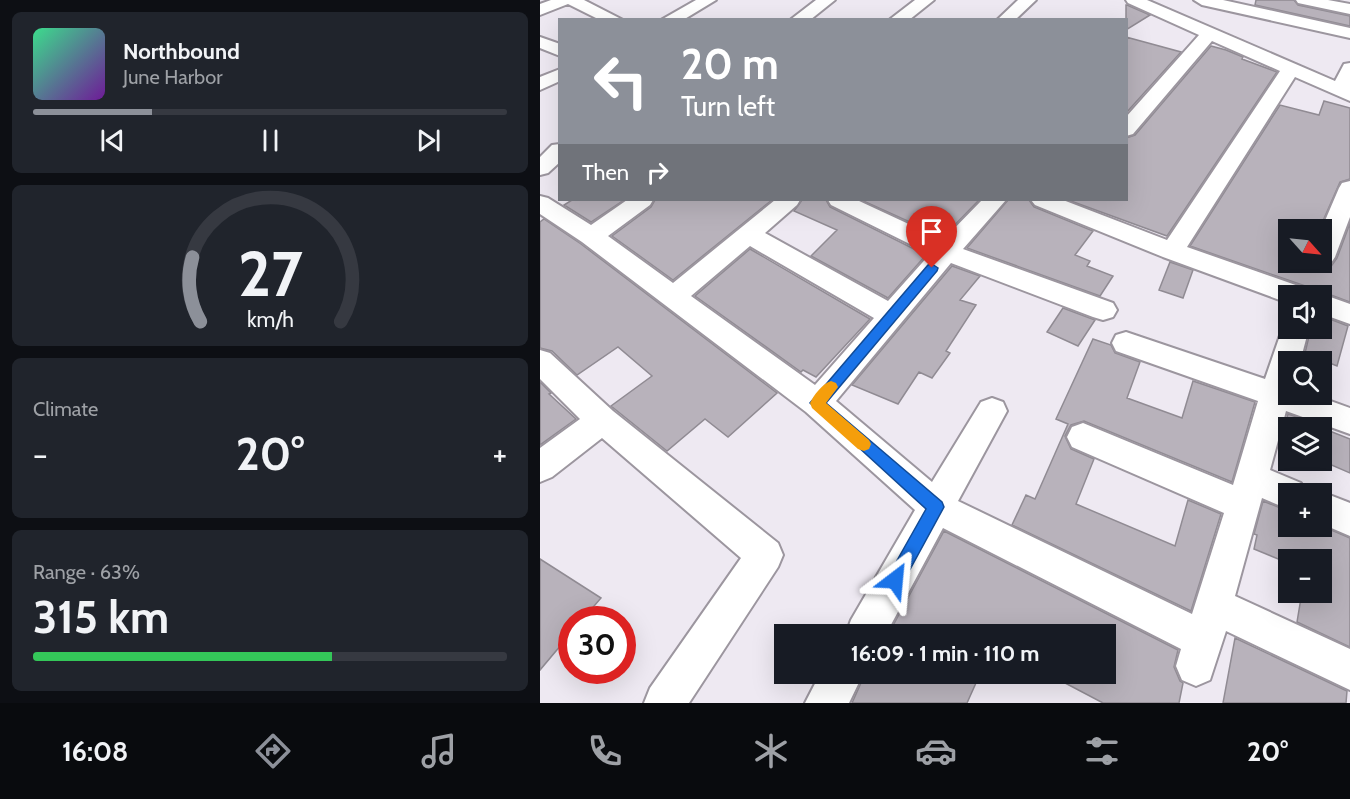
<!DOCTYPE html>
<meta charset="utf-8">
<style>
:root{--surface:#171b24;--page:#20242c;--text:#f1f3f6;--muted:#9ea1a6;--line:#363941;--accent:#8c9099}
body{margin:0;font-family:Cabin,sans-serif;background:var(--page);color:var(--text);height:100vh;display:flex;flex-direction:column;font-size:22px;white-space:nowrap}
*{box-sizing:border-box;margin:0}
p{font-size:20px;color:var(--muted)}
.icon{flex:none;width:33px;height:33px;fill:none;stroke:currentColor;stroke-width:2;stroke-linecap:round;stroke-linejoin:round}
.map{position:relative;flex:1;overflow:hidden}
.details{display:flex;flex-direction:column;gap:12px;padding:12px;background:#0d0f14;width:540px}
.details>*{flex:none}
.banner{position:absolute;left:18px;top:18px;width:570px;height:183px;border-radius:0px;box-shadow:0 6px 24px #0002;background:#8c9099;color:#fff;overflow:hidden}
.needle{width:39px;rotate:117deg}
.tools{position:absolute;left:738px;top:219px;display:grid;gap:12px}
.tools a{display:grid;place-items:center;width:54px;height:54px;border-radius:0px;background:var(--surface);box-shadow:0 6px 24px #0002;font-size:30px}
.speed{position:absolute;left:18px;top:606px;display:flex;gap:12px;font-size:30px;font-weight:700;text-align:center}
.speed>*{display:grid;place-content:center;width:78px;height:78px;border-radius:50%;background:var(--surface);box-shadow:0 6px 24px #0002;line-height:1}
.speed .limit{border:9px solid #d22;background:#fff;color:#111}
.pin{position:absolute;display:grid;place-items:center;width:51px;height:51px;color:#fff;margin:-62px -26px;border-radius:50% 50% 50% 0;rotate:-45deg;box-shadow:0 0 6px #0007}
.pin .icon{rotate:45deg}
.me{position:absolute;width:66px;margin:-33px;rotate:29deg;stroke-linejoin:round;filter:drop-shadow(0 0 4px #0008)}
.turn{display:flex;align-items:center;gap:21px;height:126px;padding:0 24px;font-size:27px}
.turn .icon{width:78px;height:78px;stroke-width:2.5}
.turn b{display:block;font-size:42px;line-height:51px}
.then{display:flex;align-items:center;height:57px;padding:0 24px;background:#0003;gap:12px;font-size:22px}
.big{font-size:45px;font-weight:700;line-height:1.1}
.details .widget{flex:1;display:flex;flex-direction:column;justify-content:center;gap:9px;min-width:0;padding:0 21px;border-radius:9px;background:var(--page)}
.details .dial{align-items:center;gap:0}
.dial svg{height:156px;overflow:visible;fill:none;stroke:var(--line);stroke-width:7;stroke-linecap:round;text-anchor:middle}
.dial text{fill:var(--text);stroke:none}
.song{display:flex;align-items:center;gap:18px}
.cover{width:72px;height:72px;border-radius:9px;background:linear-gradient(135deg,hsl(150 70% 55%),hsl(280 70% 35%))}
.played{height:6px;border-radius:3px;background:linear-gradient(90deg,var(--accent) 25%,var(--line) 25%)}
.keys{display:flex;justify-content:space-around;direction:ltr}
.heat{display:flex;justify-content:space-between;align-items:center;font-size:33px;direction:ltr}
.charge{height:9px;border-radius:4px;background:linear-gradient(90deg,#34c759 63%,var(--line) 0)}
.trip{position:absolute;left:234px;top:624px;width:342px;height:60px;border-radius:0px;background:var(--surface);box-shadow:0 6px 24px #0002;font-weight:700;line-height:60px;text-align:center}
.tabs{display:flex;height:96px;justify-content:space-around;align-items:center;background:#090b0e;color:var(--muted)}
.tabs .icon{width:42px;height:42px}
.tabs .current{color:var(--accent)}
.tabs b{font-size:27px;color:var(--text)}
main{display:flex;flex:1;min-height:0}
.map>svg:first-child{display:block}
.building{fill:#b8b2bb;stroke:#908b93;stroke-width:1.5}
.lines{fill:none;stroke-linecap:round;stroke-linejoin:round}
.minor-casing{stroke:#9c969f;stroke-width:4}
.minor{fill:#fff;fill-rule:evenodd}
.route{fill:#1a73e8;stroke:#114b97;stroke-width:1.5}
.slow{fill:#f59e0b}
</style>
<main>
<section class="details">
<div class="widget">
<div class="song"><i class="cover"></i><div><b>Northbound</b><p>June Harbor</p></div></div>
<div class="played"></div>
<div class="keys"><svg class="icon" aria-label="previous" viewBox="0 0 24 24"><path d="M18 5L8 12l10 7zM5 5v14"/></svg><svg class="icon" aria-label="pause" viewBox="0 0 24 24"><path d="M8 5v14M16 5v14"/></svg><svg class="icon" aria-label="next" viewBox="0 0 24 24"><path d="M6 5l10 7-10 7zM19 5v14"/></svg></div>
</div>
<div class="widget dial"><svg viewBox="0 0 100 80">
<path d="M14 69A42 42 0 1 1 86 69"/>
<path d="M14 69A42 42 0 0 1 10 36" stroke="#8c9099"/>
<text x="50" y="56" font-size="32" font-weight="700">27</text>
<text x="50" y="72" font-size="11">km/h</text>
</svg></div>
<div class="widget"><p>Climate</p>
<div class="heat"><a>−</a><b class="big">20°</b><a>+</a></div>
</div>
<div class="widget"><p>Range · 63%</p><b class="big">315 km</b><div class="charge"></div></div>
</section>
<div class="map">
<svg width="810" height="703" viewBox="0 0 810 703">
<rect width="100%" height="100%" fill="#eee9f2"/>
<!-- building -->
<path class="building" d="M716,0H754L758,5L810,16V26L715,5Z
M586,5H587L610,15L586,30Z
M586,37L641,52L586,113Z
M671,46L686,50L703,57L702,59L737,72L627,236L528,200H586V138L595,135Z
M784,101L810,108V179L800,182L779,230H748V262H771L781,268L792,265L797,258L810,223V302L783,292L776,296V293L768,287L650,246L740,105L779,115Z
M32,200H84L51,222L24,205Z
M115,200H232L133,280L72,236L111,207Z
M262,200H286L290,207L386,255L348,298L271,256L297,230L254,211Z
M321,200H439L403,237Z
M468,200H489L494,207L553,231L535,255L550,261L547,266L573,276L560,296L427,248Z
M4,219L41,244L237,393L188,437L165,419L127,451L71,406L112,376L78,347L37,375L12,351L0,348V222Z
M210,249L330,319L276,377L263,370L261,372L155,296Z
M630,262L653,270L643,298L619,290Z
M412,266L440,276L420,300L436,305L406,351L410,353L392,378L379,372L358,404L312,385Z
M523,308L555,320L538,346L507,332Z
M782,316L808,326L797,366L765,353L771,328H782Z
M553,339L571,345L575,353L600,362L587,398L642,418L653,381L715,402L692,482L544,421L531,425L525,436L531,449L554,459L536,504L635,546L648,500L681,514L651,611L472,525L486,495L495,499L528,424L516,419Z
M0,382L11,393L9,394L36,419L0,445Z
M748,414L754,416L781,428H748V447L740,443Z
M782,428L810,439V473L780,460Z
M723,501L748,511V526H782L810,538V647L757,622L762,592H782V560H748V563L714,549L717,535L714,534Z
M404,531L638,650L634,667L640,681L643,683L639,703H563L508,674H566V634L349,633Z
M0,559L61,598L42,620H32V632L0,670Z
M695,638L807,691L806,703H683Z
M325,674H440L427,703H312Z"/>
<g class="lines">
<!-- minor casing -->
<g class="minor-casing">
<path id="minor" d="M11,0H44L83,20H60L28,4L0,15V4Z
M156,0H176L143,20H121Z
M276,0H295L270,20H250Z
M375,0H394L369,20H349Z
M478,0H496L475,20H457Z
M586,0H607L795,81L804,64L810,63V101L755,77L647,247L767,289L771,296H748V303L623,257L495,205L491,200H523L627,240L740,71L672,41L593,134L586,136V117L659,35L588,3Z
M654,0H683L810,28V38L662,5Z
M756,0H788L810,4V14L758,3Z
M0,37L20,44V56L0,48Z
M20,69V81L0,90V77Z
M20,144V162L8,173L0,175V157L12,145Z
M810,181V217L795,257L791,263L782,266L773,263L782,262L781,230L799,188L802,183Z
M0,196L8,198L51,225L87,200H113L110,205L68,236L133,283L235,200H260L257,205L225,233L348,301L390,254L291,205L288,200H317L403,240L442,200H466L423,249L573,303L577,310L573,317L563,320L553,317L411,263L296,401L392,482L441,402L452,398L463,402L467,411L418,501L652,614L684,513L532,447L527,437L532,427L543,423L693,485L718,401L576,351L572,343L576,335L586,332L725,379L745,321L748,320V328H769L760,362H748V394H771L810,408V434L746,411L730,470L761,483L766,494H748V509L722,498L695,596L810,649V690L686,631L670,680L656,686L642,680L636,666L641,649L403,528L346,634H306L311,620L375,510L266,412L42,242L0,214ZM210,246L334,318L275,385L151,296Z
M782,294L810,304V324L782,314V296H778Z
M0,350L10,353L73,411L238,543L243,555L238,567L149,703H104L110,688L201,558L62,438L12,477L0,482V448L40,419L0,379Z
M782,492L810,503V536L782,524V494H778Z
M280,674H323L309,703H265Z"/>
</g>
<!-- minor -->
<use href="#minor" class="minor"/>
</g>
<!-- route -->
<path class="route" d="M392,264L398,268L397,271L286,403L402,502L404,507L361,586L355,589L349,586L346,580L386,509L270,403L388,265Z"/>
<!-- slow -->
<path class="slow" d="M291,381L296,383L298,387L286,403L329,440L331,444L329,449L324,451L318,449L272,408L270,403C274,395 282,384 291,381Z"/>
</svg>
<div class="tools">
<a><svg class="needle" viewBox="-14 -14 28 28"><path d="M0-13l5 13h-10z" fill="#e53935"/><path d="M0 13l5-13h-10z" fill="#9ea1a6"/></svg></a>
<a><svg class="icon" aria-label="sound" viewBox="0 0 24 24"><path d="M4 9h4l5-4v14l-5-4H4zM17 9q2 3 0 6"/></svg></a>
<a><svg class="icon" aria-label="search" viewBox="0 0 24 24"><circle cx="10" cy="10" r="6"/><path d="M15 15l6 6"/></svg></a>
<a><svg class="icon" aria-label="layers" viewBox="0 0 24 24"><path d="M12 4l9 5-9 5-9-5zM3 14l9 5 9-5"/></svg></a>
<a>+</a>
<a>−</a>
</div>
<div class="speed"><div class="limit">30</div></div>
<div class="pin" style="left:392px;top:268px;background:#d93025"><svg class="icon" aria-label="arrive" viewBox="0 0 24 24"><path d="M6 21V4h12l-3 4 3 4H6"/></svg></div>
<svg class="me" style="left:355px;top:580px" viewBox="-20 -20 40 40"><path d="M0-17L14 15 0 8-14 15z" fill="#1a73e8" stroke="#fff" stroke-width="4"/></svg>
<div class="trip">16:09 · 1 min · 110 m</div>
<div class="banner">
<div class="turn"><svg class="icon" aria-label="left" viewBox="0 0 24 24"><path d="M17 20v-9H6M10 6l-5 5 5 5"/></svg><div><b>20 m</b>Turn left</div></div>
<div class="then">Then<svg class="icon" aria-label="right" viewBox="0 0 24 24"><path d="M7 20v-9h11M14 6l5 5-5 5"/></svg></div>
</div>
</div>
</main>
<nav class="tabs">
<b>16:08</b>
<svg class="icon current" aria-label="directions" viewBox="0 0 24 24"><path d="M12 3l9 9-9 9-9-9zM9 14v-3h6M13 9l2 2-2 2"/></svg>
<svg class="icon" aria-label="music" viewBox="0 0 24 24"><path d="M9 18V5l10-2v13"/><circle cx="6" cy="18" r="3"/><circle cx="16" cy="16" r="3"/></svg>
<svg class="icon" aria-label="phone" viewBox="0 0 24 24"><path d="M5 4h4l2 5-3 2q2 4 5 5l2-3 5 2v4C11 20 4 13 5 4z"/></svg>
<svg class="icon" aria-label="climate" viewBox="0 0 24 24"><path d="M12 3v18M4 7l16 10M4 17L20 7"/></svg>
<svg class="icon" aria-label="car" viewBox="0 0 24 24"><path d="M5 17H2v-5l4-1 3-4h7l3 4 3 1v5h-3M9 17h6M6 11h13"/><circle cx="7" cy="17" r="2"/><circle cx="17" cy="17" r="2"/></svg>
<svg class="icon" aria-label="filters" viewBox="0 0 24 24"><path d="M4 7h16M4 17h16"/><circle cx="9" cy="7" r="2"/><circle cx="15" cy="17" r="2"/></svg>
<b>20°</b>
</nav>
